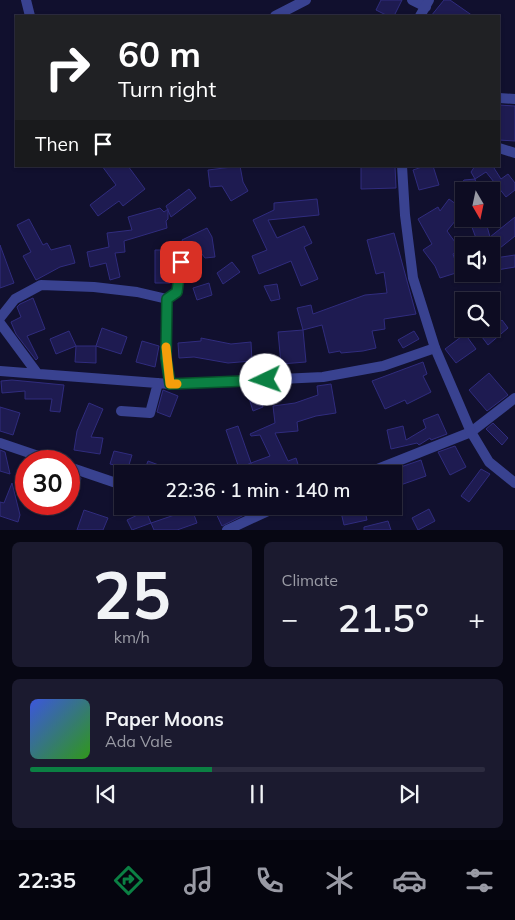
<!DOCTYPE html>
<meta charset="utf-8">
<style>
:root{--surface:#0d0c22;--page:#1b1a2f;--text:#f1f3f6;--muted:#9a9ba5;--line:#2d2c40;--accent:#0b8043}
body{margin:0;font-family:Mulish,sans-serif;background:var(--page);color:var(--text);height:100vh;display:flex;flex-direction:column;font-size:19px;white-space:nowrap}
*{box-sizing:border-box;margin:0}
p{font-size:16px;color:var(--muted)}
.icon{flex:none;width:28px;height:28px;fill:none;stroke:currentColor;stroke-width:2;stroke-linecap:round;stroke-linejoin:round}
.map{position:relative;height:530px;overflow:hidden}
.side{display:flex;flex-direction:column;gap:12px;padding:12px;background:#070713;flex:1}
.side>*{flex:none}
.top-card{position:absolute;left:15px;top:15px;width:485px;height:152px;border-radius:0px;box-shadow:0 1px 4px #0004,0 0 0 1px var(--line);background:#202124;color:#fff;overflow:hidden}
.needle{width:32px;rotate:171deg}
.fabs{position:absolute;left:455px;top:182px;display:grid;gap:10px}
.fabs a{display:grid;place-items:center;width:45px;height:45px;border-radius:0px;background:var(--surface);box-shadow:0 1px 4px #0004,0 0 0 1px var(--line);font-size:25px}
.speed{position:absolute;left:15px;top:450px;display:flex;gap:10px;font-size:25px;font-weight:700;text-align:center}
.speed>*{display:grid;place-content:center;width:65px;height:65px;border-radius:50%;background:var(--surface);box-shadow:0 1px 4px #0004,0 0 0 1px var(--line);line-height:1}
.speed .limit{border:8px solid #d22;background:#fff;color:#111}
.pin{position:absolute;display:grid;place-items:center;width:42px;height:42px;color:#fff;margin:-21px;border-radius:10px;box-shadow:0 2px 8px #0006}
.me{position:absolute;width:55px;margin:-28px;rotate:267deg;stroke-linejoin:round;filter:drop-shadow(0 0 4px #0008)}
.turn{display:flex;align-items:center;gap:18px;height:105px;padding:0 20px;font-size:22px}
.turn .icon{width:65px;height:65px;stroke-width:2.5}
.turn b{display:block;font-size:35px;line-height:42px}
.then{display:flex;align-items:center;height:48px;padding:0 20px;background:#0003;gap:10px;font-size:19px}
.big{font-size:38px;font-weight:600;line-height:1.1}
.side .widget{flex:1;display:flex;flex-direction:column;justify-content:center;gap:8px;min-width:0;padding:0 18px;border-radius:8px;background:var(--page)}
.side .dial{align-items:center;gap:0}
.dial b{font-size:65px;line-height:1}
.song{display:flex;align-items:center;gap:15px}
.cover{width:60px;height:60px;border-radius:8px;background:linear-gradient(135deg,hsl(230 70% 55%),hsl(110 70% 35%))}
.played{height:5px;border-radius:2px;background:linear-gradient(90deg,var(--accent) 40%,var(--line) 40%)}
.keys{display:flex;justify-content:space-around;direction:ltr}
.heat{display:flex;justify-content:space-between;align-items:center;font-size:28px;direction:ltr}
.side .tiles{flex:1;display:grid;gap:12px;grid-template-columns:1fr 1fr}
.widget:last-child{grid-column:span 2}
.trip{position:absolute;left:114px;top:465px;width:288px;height:50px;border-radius:0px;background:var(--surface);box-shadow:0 1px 4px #0004,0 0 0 1px var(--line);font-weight:600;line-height:50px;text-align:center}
.tabs{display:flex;height:80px;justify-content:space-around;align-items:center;background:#05050e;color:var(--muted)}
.tabs .icon{width:35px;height:35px}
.tabs .selected{color:var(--accent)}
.tabs b{font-size:22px;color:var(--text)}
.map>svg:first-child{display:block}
.building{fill:#1e1b51;stroke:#302c7e}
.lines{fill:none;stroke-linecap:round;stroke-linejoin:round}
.minor{stroke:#394290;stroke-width:10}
.tertiary{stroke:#394290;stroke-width:10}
.route-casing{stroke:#07532c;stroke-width:12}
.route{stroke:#0b8043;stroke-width:9}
.slow{stroke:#f59e0b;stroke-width:9}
</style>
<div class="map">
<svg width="515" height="530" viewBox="0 0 515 530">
<rect width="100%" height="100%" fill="#11102e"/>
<!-- building -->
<path class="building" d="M381,0H402L394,16H388L376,10Z
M444,0H450L473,16H431Z
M499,105L515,106V141L499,140Z
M102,166H128L145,189L123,206L119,201L98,216L90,205L116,185Z
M240,166L243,182L248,191L231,201L222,186L210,187L208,170Z
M361,166H395L396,188L361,189Z
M425,166H433L439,185L419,190L413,170Z
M475,166H497L494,168L501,179L508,174L515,183V190L506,197L486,172L475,179L471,172Z
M475,179L478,191H456L464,180Z
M189,189L196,198L171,217L166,206Z
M317,199L319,215L268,220L277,238L304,226L312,243L304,247L318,279L301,286L291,261L259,274L252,256L267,250L253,220L274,210V203Z
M449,199L464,210L447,231L460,249L453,254L459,272L440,278L435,266L423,250L432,244L418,219L438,207L440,211Z
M160,208L164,212L168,209V219L166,221L167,228L124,241L125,252L115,253L120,277L110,280L106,263L90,267L87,252L109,247L107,233L132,230L128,217Z
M515,217V236L500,248L490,237Z
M29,219L43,245L47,243L51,250L70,245L75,263L60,267L36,280L23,256L31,252L17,225Z
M469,219H485L490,237L477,241Z
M207,228L212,237L215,257L205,258L195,245L186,249L182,240Z
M394,233L416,314L384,319L385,329L372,331L376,348L363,351L341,353L340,351L329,353L322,325L303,330L297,308L311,305L313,314L365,295L387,293L384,272L376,274L367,240Z
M0,245L14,283L0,288Z
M155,250H169L170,283H155Z
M515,255V267L497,270L495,258Z
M232,262L240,272L223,284L217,273Z
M209,283L212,295L197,300L193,288Z
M277,284L280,299L271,301L264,286Z
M33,298L45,329L27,336L38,358L36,360L16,334L11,322L21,317L17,307L20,304Z
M502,320L508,328L488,345L482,337Z
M102,328L127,337L121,354L96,346Z
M303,330L306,362L281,364L278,332Z
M69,331L76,346L56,354L50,339Z
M414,331L419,339L403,348L398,340Z
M465,334L476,349L456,363L445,349Z
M201,338L231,344L251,342L252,361L228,363L194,357L179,358L178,343L201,341Z
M142,341L159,346L155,367L136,362Z
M76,346H96V363L75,362Z
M423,362L427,374L423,376L431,392L407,404L405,400L385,409L372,381Z
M489,373L508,395L487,411L469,390Z
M12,380L64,385L60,412L50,411L52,399H25V391L2,393L1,381Z
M331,384L336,413L316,416L297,422L298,431L275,433L288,461L296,458L301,474H255L251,463L270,456L260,435L251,436L250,434L275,423L273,406L295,403L318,395L317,386Z
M163,390L178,396L170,417L157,412Z
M258,392L263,407L253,411L248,395Z
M89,403L103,409L91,437L103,438L100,454L74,450L77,431Z
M0,407L20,413L13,435L0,431Z
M438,414L447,434L431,440L430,438L419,445L417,443L391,449L387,430L403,426L406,440L426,428L423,420Z
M493,423L508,438L502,445L486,429Z
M238,426L251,463L239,468L226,430Z
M455,446L466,467L450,475L438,452Z
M0,450L5,452L10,474L0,471Z
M114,451L132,455L128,468L110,464Z
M421,460L426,476L392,488V470Z
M148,461L180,473V474H143Z
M481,469L490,474L469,502L461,496Z
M69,474L81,478L76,496L69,495Z
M12,483L20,515L18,522L0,516V502L4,503Z
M221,506H262L222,526L214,509Z
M349,506H364L367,520L344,525L340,508Z
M192,509L197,523L177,530H154L151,523Z
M429,509L435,521L418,530L412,518Z
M84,510L108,518L103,530H77Z
M146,511L151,523L132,530L127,520Z
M388,521L391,530H364V527Z"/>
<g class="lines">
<!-- minor -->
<path class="minor" d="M26,0L30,16
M412,0L426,7
M275,16L306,0
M499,98L515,99
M499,148L515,153
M167,299L177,292L181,262
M0,318L15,299L41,285L94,287L137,292L167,299L166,358L170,384
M0,323L37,373
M0,371L170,384L323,377L383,366L435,348
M121,411L150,413L158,383
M0,443L53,461
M69,467L122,485
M365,474L471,432L515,398
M227,530L279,506"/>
<!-- tertiary -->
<path class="tertiary" d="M420,16L429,0
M402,166L405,215L413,278L435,348L471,432L489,462L515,483"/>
</g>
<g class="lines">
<!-- route casing -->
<g class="route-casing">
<path id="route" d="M181,262L177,292L167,299L166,358L170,384L266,380"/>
</g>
<!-- route -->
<use href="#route" class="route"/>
<!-- slow -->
<path class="slow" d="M166,347L170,384H177"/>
</g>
</svg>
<div class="fabs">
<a><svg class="needle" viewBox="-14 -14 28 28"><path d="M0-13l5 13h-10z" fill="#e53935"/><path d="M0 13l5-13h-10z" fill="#9a9ba5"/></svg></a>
<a><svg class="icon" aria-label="sound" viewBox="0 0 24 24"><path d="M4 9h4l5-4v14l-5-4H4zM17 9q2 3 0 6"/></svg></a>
<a><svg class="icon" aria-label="search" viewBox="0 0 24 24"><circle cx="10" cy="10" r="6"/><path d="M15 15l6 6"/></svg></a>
</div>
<div class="speed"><div class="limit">30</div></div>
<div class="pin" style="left:181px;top:262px;background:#d93025"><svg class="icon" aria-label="arrive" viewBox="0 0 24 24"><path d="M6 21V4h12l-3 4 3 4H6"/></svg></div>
<svg class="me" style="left:266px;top:380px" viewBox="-20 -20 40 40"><circle r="19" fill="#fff"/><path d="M0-13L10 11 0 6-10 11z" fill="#0b8043"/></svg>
<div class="trip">22:36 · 1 min · 140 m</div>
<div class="top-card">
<div class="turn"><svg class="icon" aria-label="right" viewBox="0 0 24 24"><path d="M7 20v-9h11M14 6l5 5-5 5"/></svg><div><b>60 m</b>Turn right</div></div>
<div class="then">Then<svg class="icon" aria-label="arrive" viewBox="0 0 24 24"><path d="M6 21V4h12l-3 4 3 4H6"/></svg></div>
</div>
</div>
<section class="side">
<div class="tiles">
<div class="widget dial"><b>25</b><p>km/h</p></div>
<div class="widget"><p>Climate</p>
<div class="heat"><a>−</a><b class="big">21.5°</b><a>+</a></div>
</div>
<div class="widget">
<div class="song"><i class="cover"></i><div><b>Paper Moons</b><p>Ada Vale</p></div></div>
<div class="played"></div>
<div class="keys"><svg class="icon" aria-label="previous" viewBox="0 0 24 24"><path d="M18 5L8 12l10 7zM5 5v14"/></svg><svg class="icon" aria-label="pause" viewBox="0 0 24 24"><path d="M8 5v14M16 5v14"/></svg><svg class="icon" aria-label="next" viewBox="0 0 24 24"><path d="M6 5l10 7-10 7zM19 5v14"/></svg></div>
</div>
</div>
</section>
<nav class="tabs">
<b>22:35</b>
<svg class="icon selected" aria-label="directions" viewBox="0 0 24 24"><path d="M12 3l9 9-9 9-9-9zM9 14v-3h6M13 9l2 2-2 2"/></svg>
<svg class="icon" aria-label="music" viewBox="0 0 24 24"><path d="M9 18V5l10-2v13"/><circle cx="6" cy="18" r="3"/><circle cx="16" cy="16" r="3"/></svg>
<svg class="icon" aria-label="phone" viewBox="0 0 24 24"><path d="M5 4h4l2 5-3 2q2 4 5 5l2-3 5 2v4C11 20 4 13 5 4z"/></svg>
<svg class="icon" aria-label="climate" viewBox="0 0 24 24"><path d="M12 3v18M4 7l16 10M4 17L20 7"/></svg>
<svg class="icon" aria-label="car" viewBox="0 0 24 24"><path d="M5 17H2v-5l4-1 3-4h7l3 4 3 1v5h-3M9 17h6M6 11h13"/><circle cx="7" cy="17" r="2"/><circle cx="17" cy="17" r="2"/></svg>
<svg class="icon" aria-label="filters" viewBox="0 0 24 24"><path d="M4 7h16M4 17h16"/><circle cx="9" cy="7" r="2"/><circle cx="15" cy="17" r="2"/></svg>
</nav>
